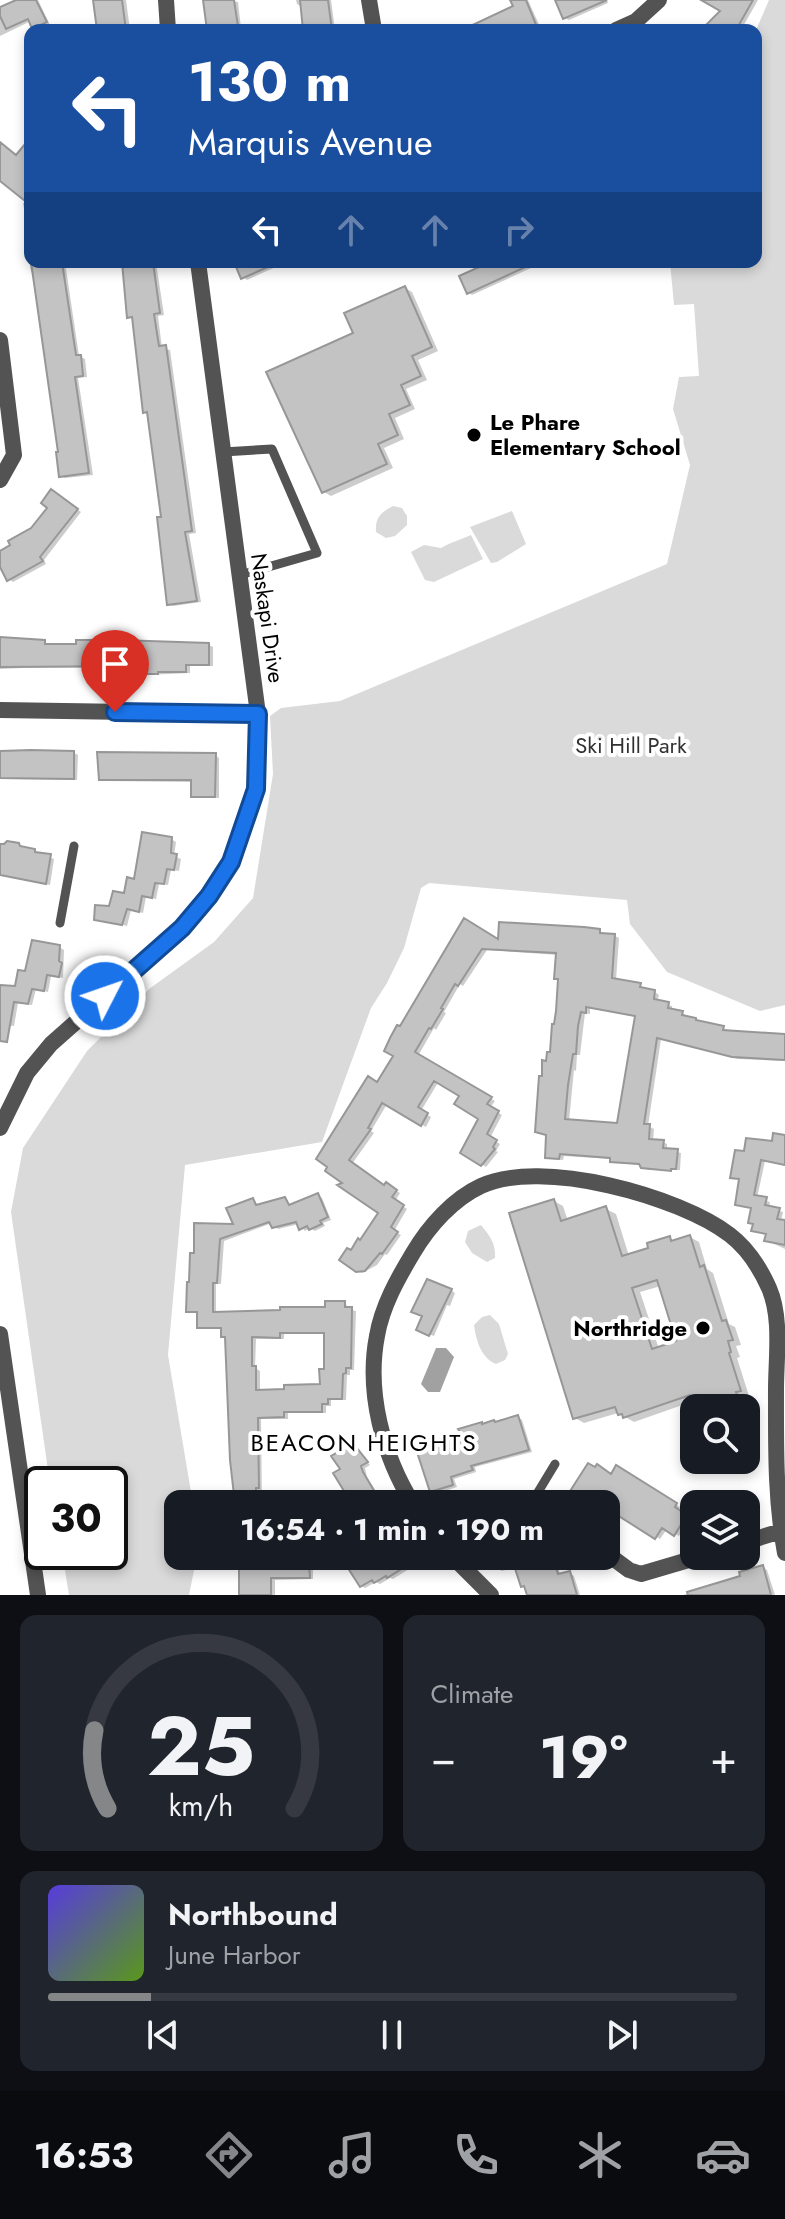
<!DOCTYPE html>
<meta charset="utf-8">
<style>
:root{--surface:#171b24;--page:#20242c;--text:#f1f3f6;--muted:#9ea1a6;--line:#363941;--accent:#858687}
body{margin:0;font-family:Jost,sans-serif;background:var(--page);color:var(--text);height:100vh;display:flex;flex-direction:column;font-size:30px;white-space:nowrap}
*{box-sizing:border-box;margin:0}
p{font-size:26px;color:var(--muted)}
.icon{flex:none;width:44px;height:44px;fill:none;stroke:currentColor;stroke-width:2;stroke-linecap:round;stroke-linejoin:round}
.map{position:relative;height:1595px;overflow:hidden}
.details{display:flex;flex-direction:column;gap:20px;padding:20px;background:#0d0f14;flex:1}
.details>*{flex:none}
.banner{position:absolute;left:24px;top:24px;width:738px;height:244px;border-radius:16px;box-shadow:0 4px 12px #0003;background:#1a4fa0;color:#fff;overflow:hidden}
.tools{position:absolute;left:680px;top:1394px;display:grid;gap:16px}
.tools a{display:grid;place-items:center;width:80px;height:80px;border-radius:16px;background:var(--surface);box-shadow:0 4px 12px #0003;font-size:40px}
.speed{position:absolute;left:24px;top:1466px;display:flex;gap:16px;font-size:40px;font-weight:700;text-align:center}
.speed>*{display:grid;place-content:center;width:104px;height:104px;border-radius:50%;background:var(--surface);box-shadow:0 4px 12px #0003;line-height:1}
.speed .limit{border:4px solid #111;border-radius:12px;background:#fff;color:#111}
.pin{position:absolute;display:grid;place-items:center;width:68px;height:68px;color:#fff;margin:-82px -34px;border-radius:50% 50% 50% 0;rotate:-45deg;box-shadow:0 0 8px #0007}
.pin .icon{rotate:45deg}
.me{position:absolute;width:88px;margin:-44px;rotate:49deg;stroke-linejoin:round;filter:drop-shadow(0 0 6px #0008)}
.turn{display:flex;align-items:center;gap:28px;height:168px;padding:0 32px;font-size:36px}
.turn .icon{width:104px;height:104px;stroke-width:2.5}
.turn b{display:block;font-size:56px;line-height:68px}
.lanes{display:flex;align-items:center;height:76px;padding:0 32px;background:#0003;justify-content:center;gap:40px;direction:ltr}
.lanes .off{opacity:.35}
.big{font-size:60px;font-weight:700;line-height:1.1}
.details .widget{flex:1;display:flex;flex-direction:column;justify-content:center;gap:12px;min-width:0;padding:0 28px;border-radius:16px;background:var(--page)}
.details .dial{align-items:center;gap:0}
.dial svg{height:208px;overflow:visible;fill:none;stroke:var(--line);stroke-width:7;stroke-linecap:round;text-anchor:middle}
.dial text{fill:var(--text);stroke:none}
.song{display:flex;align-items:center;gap:24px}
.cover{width:96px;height:96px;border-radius:12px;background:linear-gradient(135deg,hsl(250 70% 55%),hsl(90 70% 35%))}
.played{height:8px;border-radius:4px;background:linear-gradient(90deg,var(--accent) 15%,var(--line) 15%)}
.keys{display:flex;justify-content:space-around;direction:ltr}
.heat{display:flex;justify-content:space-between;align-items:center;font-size:44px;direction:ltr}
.details .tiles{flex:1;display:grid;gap:20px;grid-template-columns:1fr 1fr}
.widget:last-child{grid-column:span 2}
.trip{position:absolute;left:164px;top:1490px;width:456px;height:80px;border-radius:16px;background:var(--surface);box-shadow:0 4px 12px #0003;font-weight:700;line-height:80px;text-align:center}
.tab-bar{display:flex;height:128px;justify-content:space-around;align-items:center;background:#090b0e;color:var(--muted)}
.tab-bar .icon{width:56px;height:56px}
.tab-bar .active{color:var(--accent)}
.tab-bar b{font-size:36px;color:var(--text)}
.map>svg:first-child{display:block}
.green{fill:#dadada}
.water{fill:#a1a1a1}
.shadow{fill:#0003;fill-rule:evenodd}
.building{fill:#c3c3c3;stroke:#979797;stroke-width:2;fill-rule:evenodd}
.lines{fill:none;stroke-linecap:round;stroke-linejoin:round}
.lane{stroke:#535353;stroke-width:9}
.street{stroke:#535353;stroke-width:16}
.route-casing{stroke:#114b97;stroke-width:20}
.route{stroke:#1a73e8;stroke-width:14}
.poi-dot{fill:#000;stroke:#fff;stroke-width:3}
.labels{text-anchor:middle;stroke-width:8;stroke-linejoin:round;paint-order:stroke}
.poi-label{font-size:22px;font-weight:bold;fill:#000;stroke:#fff;text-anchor:start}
.street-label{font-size:22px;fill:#000;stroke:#fff}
.park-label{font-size:22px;fill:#313131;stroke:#fff}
.neighbourhood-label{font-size:24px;letter-spacing:2px;fill:#000;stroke:#fff}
</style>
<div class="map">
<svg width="785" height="1595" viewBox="0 0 785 1595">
<rect width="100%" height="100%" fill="#fff"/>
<!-- green -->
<path class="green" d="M769,0H785V1005L760,1011L667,972L630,924L627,900L429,883L421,888L404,948L387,983L371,1008L322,1142L185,1165L168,1355L193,1504H178V1556H197L189,1595H69L62,1552H110V1484H50L11,1212L23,1148L87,1051L149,989L214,942L253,898L273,774L270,716L281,708L340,701L667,564L690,465L673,409L679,377L699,376L694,304L674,305L670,262H756V30Z
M393,506L402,508L407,516V525L395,536L386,538L376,532C375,518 380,513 393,506Z
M512,511L526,544L497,562L491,563L470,527Z
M471,535L483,559L434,582L425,580L411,552L424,545L441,548C451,542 460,540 471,535Z
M481,1225C490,1236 496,1244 495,1258L487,1262L472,1253L465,1242L468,1231Z
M490,1315L499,1324L508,1354L505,1360L496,1364C481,1358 476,1340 474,1325L482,1317Z"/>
<!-- water -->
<path class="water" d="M436,1348H446L454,1357L440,1392H428L421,1384Z"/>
<!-- shadow -->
<path class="shadow" d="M20,0H38L50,25L38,30L31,21L0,36V9Z
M95,0H126L130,30H99Z
M227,0L238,2L241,28L210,30Z
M296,0H331L335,30H304L302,7L297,4Z
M512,0H528L541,29L467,30L515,7Z
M562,0H607L608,3L569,20L565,18Z
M717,0H758L741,30H704L723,11Z
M30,202V245L23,203Z
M28,254L30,262H65L79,356L85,359L87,377L78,378L93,475L65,478L61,476V454L35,275L31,272Z
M124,262H156L164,315L158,316L162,348L170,350L196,533L189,534L201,602L173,606L169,604L164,519L150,415L144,412L135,320L129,317Z
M236,262H287L247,280L243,277Z
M495,262H542V263L472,295L468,292Z
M405,288L412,292L438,351L418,360L427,380L406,389L415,409L395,418L404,439L384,448L393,468L331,496L324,492L356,334Z
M56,494L81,512L44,560L46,564L13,582L9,579L0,563V553L33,530Z
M0,640L44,642L49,645H209L213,647V666H190V673L147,675L143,672V667L23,668L0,669V671Z
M0,753H74L78,755L77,780L0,779Z
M215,755L219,758V798L193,796V782L105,781L101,779Z
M171,839L176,842L174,856L181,859L179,871L171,870L168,885L159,884L156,899L146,897L143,913L131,910L127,926L100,919L126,895Z
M18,845L54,859L50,885L0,874V846Z
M465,921L499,942L599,931L615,936L619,938L616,980L640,985L644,990L655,992L659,995L657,1002L672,1006V1011L682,1013L686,1015V1018L728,1030L785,1034V1061L738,1059L661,1039L648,1126L654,1129L653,1141L663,1142L667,1144V1150L681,1153L680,1170H648L642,1165L616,1163L612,1159L564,1156L563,1160L551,1159L547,1157L544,1078L551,1054L556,1026L560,980L558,955L487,950L463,986L460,984L444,1012L446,1013L436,1030L434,1028L418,1056L495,1101L490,1108L502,1115L490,1138L500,1144L496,1151L498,1152L486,1167L462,1152L481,1118L462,1095L439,1081L421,1111L431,1117L426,1127L387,1104L371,1131L374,1133L352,1164L385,1187L386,1184L400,1193L395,1201L407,1209L394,1231L401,1235L387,1255L385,1254L377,1265L362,1273L341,1260L361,1242L381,1213L328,1170L395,1055L401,1029ZM590,1008L637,1017L619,1125L569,1121L574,1070L576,1071L577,1055H580L585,1013L590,1014Z
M59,947L64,950L63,978L51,976L48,992L36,989L32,1005L18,1003L14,1026L5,1025L0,1040V1003L17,988L27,974Z
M785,1137V1166L765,1161L757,1198L770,1202L769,1208L783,1212L781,1221L785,1222V1249L766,1240L768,1234L741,1180L732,1176L745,1154Z
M318,1195L322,1198L331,1220L323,1223L325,1226L315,1231L310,1228L305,1231L299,1224L278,1229L272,1223L224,1241L221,1284H216V1314L327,1309L345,1303L349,1309L356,1311L354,1370H350V1375H347L346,1400H331V1406H326V1413H288V1419H261L262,1504H236L227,1339L223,1336V1329L199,1327V1313L188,1310L192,1255L236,1226L253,1200L259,1206L285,1199L291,1206ZM284,1334H326V1371L322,1386L260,1392V1371L255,1368L256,1339H284Z
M554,1201L563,1206L568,1221L606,1209L616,1214L629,1256L651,1249L670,1239L675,1242L690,1237L699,1242L707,1269L713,1273L729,1324L735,1327L741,1345L736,1346L740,1357L737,1358L749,1396L745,1397L753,1424L749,1426L759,1457L740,1463L742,1468L721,1474L707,1466L705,1460H746V1408H697L694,1401L634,1422L618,1413L584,1423L575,1418ZM661,1286L679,1343L659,1349L640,1292Z
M451,1290L455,1293L450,1306L447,1305L434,1336L422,1332Z
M518,1417L522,1420L532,1452L475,1467L476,1472L454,1479L457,1487L436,1494L431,1491L462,1433Z
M353,1445L370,1465L365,1468L367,1477L384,1504H354L343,1470Z
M617,1468L680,1507L679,1511L690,1519L679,1536L667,1529L660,1539L606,1504H584L595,1470L612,1476Z
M251,1556H301L302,1566L313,1568V1579L275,1580V1595H234H241Z
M361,1556H425L421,1559L422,1561L393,1579L390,1578L380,1584L376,1582L365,1588L361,1586Z
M494,1556H554L561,1576L570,1573L574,1576L580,1595H528L517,1567L502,1571L498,1569Z
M763,1567L767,1570L775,1595H683Z"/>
<!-- building -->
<path class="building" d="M16,0H36L47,22L32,29L28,19L6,29L0,16V7Z
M93,0H122L126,30H97Z
M203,0H234L238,26L227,28V30H207Z
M300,0H328L332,30H303Z
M510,0H526L537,27L530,30H462L513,6Z
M555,0H607L563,19Z
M701,0H753L736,30H701L720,11Z
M30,138V205L0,181V142L16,155Z
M31,262H62L76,355H81L83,376L75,377L89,473L59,477L56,452H58Z
M122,262H153L160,313L154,314L159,346L166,345L192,531L185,532L197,601L167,605L157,517H161L147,412L143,413L132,317L127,318Z
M234,262H279L241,279Z
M490,262H536L467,294L459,276Z
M405,286L432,347L412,356L421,376L401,385L410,405L389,414L398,435L378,444L387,464L322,493L266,372L353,333L344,313Z
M51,489L78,509L40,557L43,561L7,581L0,567V551L10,545L8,541L31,528L47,508L41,503Z
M0,637L45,640V644H76V640H118L209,643V665H186V672H158V674H141V666L0,667Z
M31,750L74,751V779L0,778V751Z
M97,752L216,753L215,797H191V780H99Z
M142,832L172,837L171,853L177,854L174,870L167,869L164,884L155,883L152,898L142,896L139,912L127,909L122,925L94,920L95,905L109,906L113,891L124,893L127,877L134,879Z
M7,841L19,843L20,846L35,849V852L51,854L46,884L0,875V844H4Z
M464,918L498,939L499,922L584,927L600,929V933L615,934L612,978L641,983L640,987L655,990L654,999L669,1002L668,1008L683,1011L682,1015L696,1018V1020L724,1026L723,1030L785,1034V1060L732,1057L657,1038L644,1124H650L649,1139L664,1140L663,1148L678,1149L676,1169H671V1171L641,1168L639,1164L610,1162V1158L560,1154L559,1159L545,1158L546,1135L535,1132L539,1076H542V1060L546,1061L547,1052H550L552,1024H554L556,1011L558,979H554L556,953L482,949L458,986L455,984L441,1008L443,1009L431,1029L429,1028L415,1052L492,1097L487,1104L499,1111L487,1134L497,1140L493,1147L495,1149L481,1166L460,1153L478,1119L454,1104L459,1096L434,1081L418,1107L428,1113L421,1126L382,1103L368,1128L371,1129L349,1160L384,1185L386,1182L397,1190L392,1197L404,1205L391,1227L398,1232L382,1254L380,1253L365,1271L356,1272L339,1260L347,1248L351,1250L358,1238L360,1240L378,1213L337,1185L342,1183L325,1171L327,1167L316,1159L368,1076L377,1082L393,1056L384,1051L390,1038L397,1025L400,1026ZM586,1007L635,1016L617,1123L565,1119L568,1085L573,1054H576L578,1026L581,1012L586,1013Z
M32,940L60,945L59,961L62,963L59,977L47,975L44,991L32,989L28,1004L14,1002L7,1042L0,1041V985L15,986L18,970L25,971Z
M773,1133L785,1135V1165L761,1160L754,1195L767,1197L765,1205L780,1208L777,1219L785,1220V1245L764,1241L766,1234L751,1231L753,1224L748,1223L751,1208L735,1205L739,1179L730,1178L735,1150L744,1151L746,1138L772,1141Z
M318,1193L328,1217L320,1221L322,1224L309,1230L307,1226L299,1230L296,1222L272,1228L269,1222L220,1239L217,1283H213V1312L280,1310V1307H325V1301H345V1307H352L351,1368H346V1373L343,1374L342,1399H328V1404H322V1412H284V1417L258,1418L259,1488H256V1504H235L230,1460L225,1337H221V1328H197V1312H186L187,1282H189L190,1253H194V1223L233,1224L226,1208L253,1198L256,1205L285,1197L289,1205ZM280,1333H324V1369H319L320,1384L284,1385V1389L256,1390V1366H252V1337L280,1338Z
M554,1199L561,1221L606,1206L622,1256L648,1248L647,1243L670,1236L671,1241L690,1235L700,1267L704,1265L722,1321L726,1320L733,1340L728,1341L731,1352L729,1353L741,1391L736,1392L740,1403L735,1404L736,1408H695L690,1395L623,1418L622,1414L618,1415L615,1407L573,1419L509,1213ZM657,1280L676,1341L652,1349L632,1288Z
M427,1279L452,1289L429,1336L416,1330L422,1316L411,1312Z
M518,1415L529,1450L471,1466L473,1470L451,1477L453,1485L430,1492L415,1446L460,1432L458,1429L482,1422V1424L494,1420L495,1422Z
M353,1443L368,1462L361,1466L363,1472L382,1504H352L333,1473L340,1469L331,1456Z
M588,1463L595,1467L597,1464L611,1474L616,1465L677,1503L675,1507L687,1515L674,1536L662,1528L655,1539L606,1508V1504H580L567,1496Z
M249,1556H298V1564H309L310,1578H271V1595H239V1563L241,1560H249Z
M361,1556H422L387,1578L386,1576L374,1583L372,1580L360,1587L346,1565Z
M511,1556H553L558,1574L570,1571L577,1595H527L524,1586L521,1587Z
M763,1565L771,1595H688L687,1592L740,1576L739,1572Z"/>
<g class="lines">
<!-- lane -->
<path class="lane" d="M223,452L272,449L317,553L240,575
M60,923L74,846
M532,1502L555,1464"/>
<!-- street -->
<path class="street" d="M166,0L168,30
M369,0L374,30
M616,30L636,21L659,0
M0,340L14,455L0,480
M0,710L258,714
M0,1128L27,1073L51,1044L182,928L209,896L231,862L256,789L258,714L198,262
M0,1334L38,1595
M413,1504C383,1456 366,1392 377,1336C382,1306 398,1278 413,1253C429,1226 453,1199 481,1186C541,1158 679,1196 730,1235C747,1248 760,1268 769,1288C782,1318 776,1357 776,1390C776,1445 775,1499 785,1553
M496,1504L518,1500L535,1504
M746,1542L781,1531
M606,1553L629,1570L641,1574L702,1556
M452,1556L491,1595"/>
</g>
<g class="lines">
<!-- route casing -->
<g class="route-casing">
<path id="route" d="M105,996L182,928L209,896L231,862L256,789L258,714L115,712"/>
</g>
<!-- route -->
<use href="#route" class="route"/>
</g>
<!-- markers -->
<g class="poi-dot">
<circle cx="474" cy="435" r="8"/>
<circle cx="703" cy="1328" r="8"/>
</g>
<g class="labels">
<!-- poi labels -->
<g class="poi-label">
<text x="490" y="430">Le Phare<tspan x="490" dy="25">Elementary School</tspan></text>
<text x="687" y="1336" text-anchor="end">Northridge</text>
</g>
<!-- street labels -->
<g class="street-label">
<text transform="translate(268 618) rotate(82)" y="8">Naskapi Drive</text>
</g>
<!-- park labels -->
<g class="park-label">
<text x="631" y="753">Ski Hill Park</text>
</g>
<!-- neighbourhood labels -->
<g class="neighbourhood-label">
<text x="364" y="1451">BEACON HEIGHTS</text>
</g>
</g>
</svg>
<div class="tools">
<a><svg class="icon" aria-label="search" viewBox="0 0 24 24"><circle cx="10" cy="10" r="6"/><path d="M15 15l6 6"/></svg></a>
<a><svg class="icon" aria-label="layers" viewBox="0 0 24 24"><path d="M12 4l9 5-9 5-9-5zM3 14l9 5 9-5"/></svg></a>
</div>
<div class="speed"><div class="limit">30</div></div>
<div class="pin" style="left:115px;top:712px;background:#d93025"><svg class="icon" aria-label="arrive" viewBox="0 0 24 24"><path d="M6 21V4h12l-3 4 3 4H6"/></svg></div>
<svg class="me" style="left:105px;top:996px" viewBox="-20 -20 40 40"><circle r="17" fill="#1a73e8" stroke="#fff" stroke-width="3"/><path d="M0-11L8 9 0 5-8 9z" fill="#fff"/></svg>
<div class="trip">16:54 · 1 min · 190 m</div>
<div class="banner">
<div class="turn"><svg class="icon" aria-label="left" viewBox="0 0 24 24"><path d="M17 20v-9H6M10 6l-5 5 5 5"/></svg><div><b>130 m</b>Marquis Avenue</div></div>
<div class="lanes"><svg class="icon" aria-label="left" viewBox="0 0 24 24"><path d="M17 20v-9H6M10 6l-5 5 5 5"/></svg><svg class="icon off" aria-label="ahead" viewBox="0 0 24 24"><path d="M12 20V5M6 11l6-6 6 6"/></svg><svg class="icon off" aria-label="ahead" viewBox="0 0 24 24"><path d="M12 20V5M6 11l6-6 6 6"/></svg><svg class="icon off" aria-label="right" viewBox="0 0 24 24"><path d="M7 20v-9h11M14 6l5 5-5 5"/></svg></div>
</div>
</div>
<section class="details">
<div class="tiles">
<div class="widget dial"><svg viewBox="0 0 100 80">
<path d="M14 69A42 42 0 1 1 86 69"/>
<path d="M14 69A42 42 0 0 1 9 39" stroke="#858687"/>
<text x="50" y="56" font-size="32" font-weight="700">25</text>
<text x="50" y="72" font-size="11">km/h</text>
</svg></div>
<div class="widget"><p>Climate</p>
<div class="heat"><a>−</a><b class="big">19°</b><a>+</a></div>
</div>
<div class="widget">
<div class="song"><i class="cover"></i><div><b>Northbound</b><p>June Harbor</p></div></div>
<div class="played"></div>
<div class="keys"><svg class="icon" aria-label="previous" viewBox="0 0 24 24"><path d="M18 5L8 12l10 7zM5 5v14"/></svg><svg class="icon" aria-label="pause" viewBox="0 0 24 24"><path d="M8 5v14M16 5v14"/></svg><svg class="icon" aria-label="next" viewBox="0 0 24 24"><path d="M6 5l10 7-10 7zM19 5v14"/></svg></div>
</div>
</div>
</section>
<nav class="tab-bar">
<b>16:53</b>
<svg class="icon active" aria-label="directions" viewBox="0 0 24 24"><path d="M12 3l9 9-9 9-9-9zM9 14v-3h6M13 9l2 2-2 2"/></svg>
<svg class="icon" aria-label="music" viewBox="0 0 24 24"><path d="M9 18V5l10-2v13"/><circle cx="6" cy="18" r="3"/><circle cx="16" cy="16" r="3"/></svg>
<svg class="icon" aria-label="phone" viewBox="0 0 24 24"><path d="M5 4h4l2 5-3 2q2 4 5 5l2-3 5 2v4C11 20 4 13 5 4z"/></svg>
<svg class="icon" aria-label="climate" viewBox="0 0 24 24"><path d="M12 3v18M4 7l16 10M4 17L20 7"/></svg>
<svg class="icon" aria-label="car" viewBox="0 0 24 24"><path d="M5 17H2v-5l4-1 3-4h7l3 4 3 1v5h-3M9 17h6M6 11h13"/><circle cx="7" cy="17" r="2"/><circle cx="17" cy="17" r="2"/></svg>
</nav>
